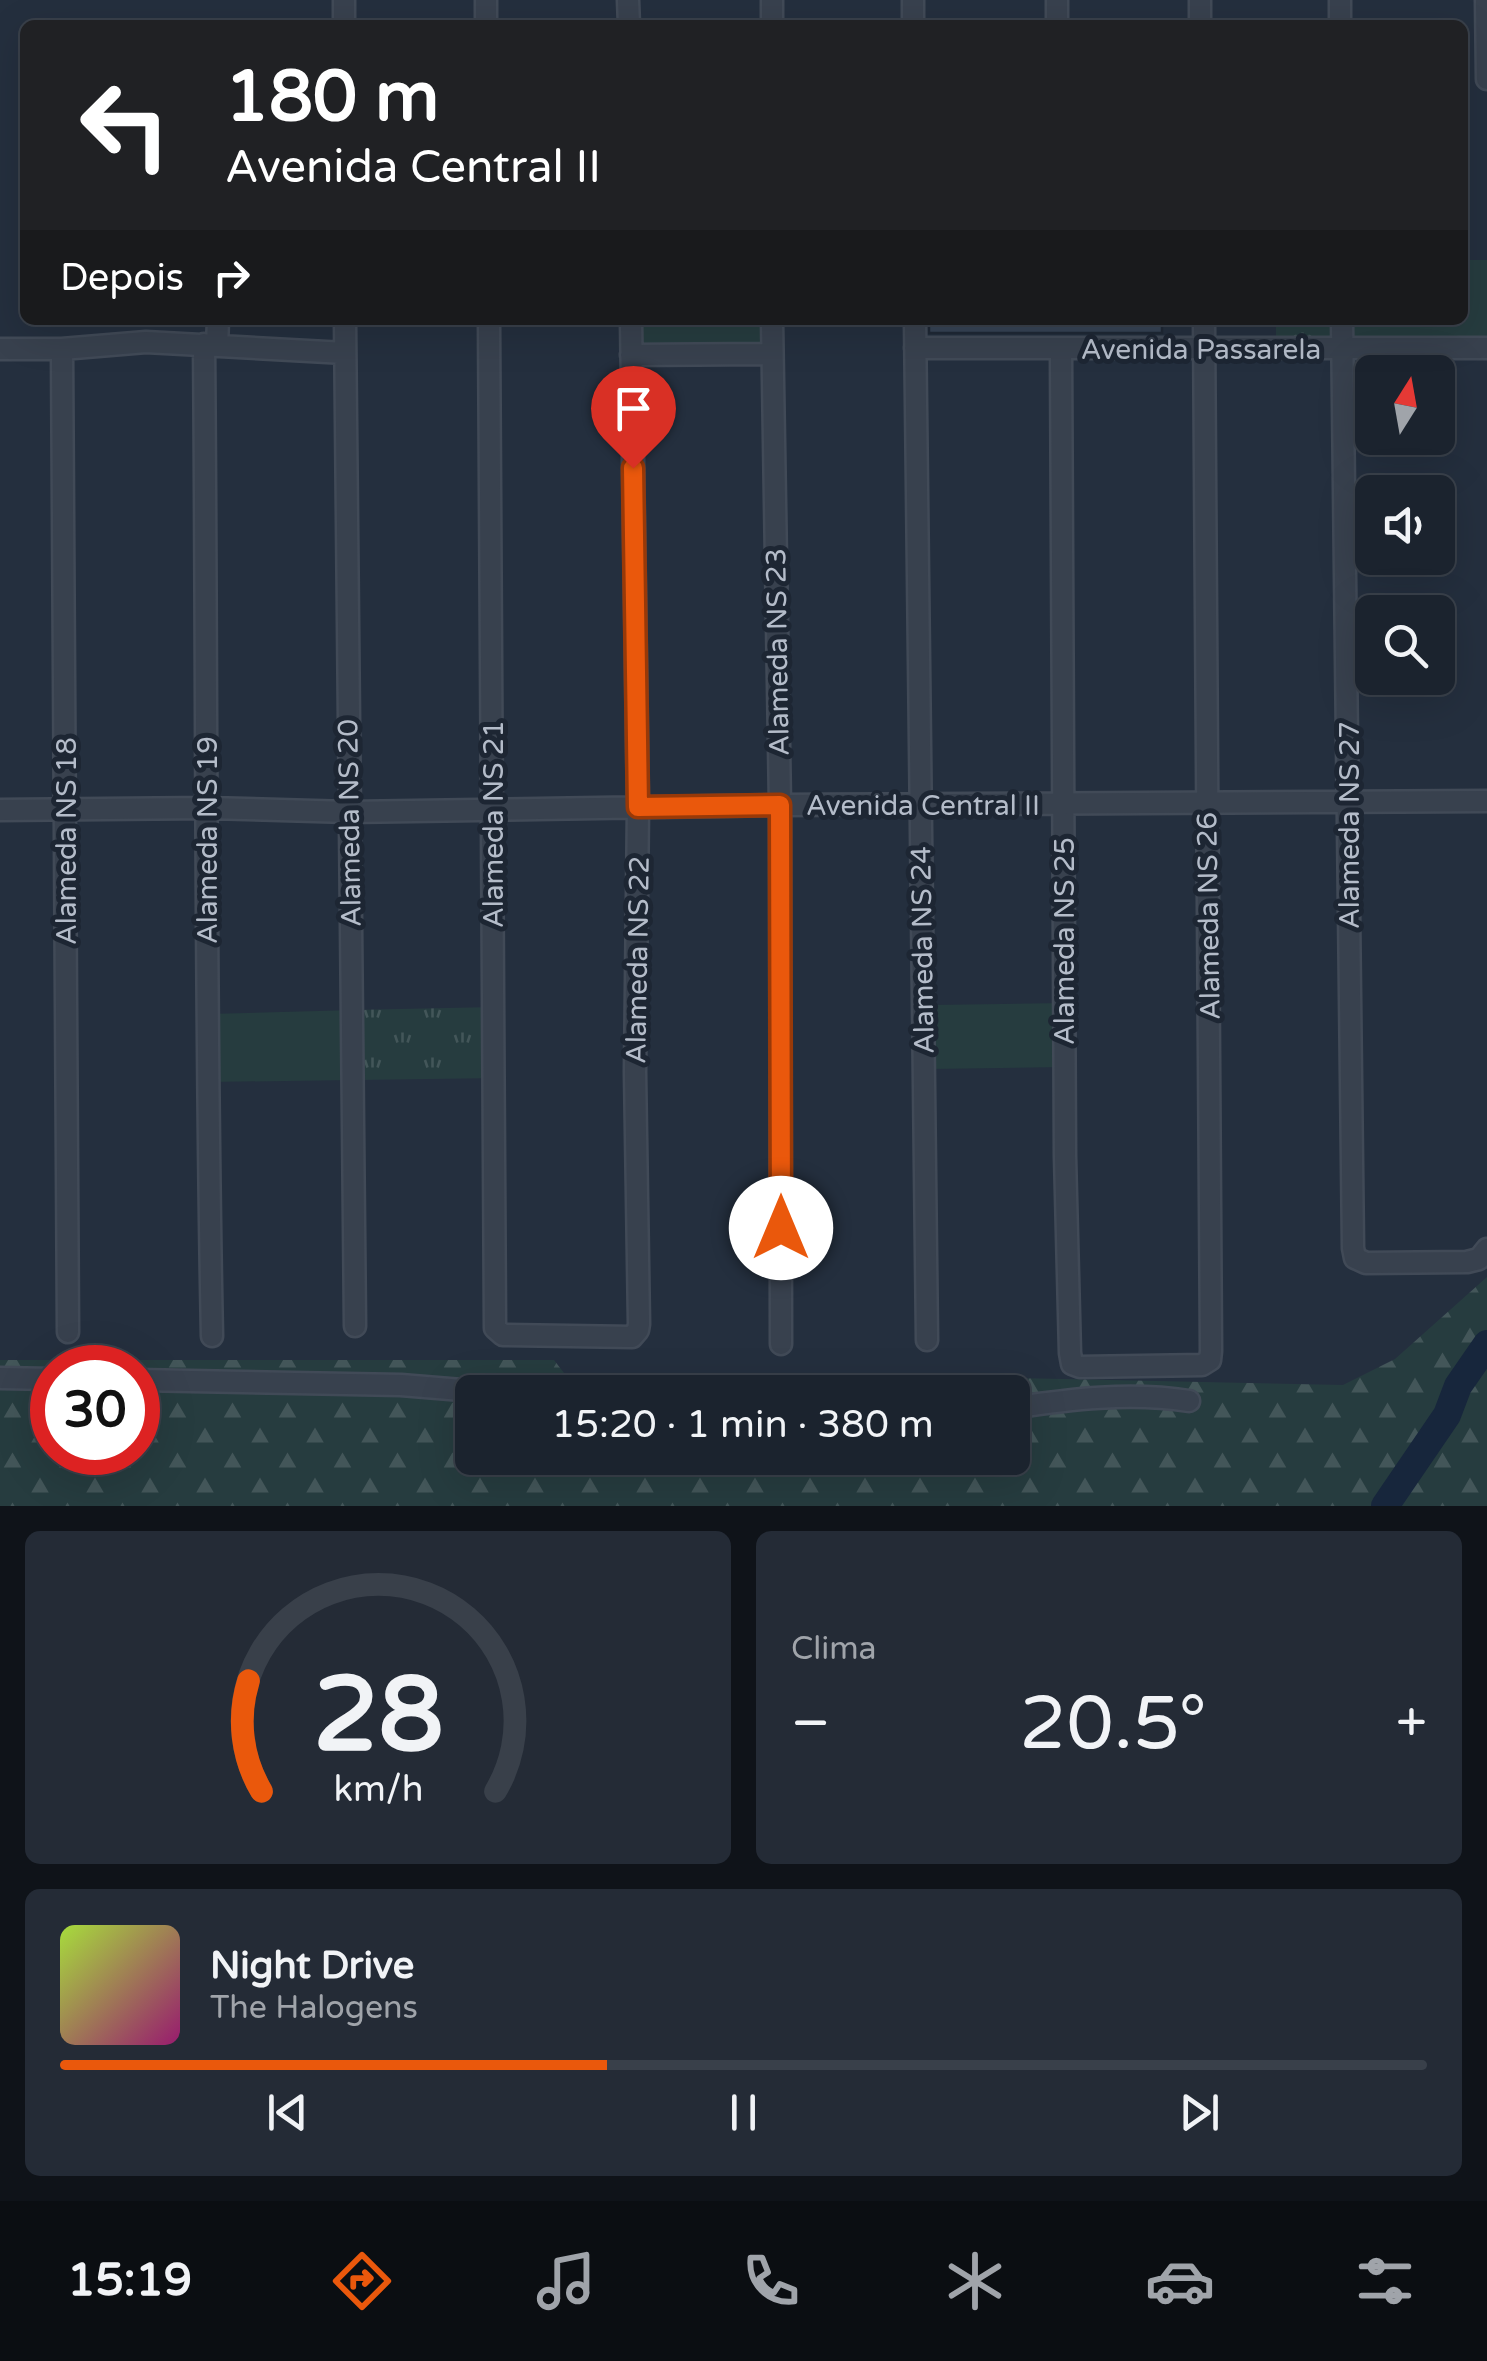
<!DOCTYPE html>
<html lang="pt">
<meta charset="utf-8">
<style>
:root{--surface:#1b232e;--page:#242b36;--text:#f1f3f6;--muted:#a0a4aa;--line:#39404a;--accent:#ea580c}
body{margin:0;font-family:"Varela Round",sans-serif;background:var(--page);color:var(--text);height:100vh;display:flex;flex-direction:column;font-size:38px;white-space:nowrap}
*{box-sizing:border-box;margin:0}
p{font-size:32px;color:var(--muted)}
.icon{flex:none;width:55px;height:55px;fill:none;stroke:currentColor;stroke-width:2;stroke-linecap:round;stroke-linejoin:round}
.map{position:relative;height:1506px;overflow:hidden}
.drawer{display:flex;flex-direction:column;gap:25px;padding:25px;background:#0f1319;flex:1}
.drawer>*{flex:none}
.guide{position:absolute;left:20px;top:20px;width:1448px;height:305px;border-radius:15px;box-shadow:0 10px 40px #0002,0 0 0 2px var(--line);background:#202124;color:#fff;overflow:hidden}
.needle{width:65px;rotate:11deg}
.controls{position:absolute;left:1355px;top:355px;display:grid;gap:20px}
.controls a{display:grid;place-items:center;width:100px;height:100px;border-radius:15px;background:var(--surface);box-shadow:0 10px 40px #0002,0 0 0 2px var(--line);font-size:50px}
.speed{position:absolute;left:30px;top:1345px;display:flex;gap:20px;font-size:50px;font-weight:700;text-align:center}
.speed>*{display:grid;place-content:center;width:130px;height:130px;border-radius:50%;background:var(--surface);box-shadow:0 10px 40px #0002,0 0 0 2px var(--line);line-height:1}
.speed .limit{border:15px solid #d22;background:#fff;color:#111}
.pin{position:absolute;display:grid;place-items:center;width:85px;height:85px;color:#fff;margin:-102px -42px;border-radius:50% 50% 50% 0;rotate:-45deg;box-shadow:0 0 10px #0007}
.pin .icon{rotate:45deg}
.me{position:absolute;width:110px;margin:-55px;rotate:0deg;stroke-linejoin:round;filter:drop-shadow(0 0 8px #0008)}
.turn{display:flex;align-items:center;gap:35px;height:210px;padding:0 40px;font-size:45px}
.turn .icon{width:130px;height:130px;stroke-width:2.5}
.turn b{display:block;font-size:70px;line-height:85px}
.then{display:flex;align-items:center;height:95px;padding:0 40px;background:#0003;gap:20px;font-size:38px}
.big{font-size:75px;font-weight:600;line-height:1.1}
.drawer .widget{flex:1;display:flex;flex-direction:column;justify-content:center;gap:15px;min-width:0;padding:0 35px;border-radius:15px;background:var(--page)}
.drawer .dial{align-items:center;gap:0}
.dial svg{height:260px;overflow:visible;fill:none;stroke:var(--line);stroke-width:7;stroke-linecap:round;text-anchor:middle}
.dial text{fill:var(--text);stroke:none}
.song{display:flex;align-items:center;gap:30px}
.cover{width:120px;height:120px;border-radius:15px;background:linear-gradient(135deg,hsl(80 70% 55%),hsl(320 70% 35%))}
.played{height:10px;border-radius:5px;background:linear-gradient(90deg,var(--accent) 40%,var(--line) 40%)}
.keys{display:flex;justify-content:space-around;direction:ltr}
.heat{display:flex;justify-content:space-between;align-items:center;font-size:55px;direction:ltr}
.drawer .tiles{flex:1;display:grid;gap:25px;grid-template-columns:1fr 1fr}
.widget:last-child{grid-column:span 2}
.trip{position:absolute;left:455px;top:1375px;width:575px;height:100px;border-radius:15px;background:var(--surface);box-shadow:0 10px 40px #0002,0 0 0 2px var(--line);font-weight:600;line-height:100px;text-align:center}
.tabs{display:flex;height:160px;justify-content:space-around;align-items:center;background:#0b0e12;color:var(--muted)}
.tabs .icon{width:70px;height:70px}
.tabs .active{color:var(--accent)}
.tabs b{font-size:45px;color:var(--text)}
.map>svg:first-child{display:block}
.grass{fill:#263c3f}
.forest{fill:url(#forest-firs);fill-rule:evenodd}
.park{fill:url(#park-tufts)}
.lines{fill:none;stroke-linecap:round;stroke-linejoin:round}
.river{stroke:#17263c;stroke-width:28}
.building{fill:#364354;stroke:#1f2835;stroke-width:2.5}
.minor-casing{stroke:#414a57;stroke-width:25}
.minor{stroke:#38414e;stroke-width:20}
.route-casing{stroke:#983908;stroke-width:25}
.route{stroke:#ea580c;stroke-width:18}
.labels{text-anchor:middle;stroke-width:10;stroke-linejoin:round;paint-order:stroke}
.street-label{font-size:28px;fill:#b4bcc9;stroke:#1d2633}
</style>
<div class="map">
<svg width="1487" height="1506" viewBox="0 0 1487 1506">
<defs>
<pattern id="forest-firs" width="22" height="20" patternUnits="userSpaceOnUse" patternTransform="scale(2.5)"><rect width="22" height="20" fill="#263c3f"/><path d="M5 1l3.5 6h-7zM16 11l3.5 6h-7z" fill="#435659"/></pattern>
<pattern id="park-tufts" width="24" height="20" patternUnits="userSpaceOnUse" patternTransform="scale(2.5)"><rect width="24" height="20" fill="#263c3f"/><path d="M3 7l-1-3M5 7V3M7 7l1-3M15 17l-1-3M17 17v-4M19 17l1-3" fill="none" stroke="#435659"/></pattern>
</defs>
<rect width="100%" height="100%" fill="#242f3e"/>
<!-- grass -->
<path class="grass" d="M1463,260H1487V345L1351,347V320H1462Z
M633,320H776L777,350L633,354Z
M1064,1003L1065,1067L930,1069L931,1005Z
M354,1010V1080L209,1082V1014Z"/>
<!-- forest -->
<path class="forest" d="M1487,1277V1506H0V1360H554L564,1373L605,1387L717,1390L759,1387L785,1373L1343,1385L1395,1359ZM52,1368H138V1452H52ZM472,1392H1012V1458H472Z"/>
<!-- park -->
<path class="park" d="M1276,320H1346V347L1276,348Z
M497,1007V1078L354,1080V1010Z"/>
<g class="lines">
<!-- river -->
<path class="river" d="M1385,1506L1447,1415L1458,1386L1487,1344"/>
</g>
<!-- building -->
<path class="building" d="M929,320H1162V333H929Z"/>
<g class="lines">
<!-- minor casing -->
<g class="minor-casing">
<path id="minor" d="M344,0V25
M486,0V25
M628,0L629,25
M772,0V25
M913,0V25
M1057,0V25
M1200,0V25
M1340,0V25
M1486,0L1487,79
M345,320L355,1326
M489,320L495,1328L503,1335L632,1337L638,1330L639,1324L635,1072L638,807L631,320
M772,320L780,805L781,1344
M915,320L927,1340
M1342,320L1353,1248L1355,1258L1366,1263L1467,1262L1479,1259L1487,1249
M204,344C207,675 205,1005 212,1336
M217,345L218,320
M915,348H1487
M0,349H62L146,342L345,353
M62,349L68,1332
M1061,350L1065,1156L1070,1353L1072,1364L1080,1367L1202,1365L1210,1360L1211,1351L1204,320
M631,355L771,354
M0,810L208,808L349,812L780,805L1487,801
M0,1378L52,1379
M138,1380L401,1385L486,1392
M1012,1408C1070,1399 1130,1392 1189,1401"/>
</g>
<!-- minor -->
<use href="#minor" class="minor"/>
</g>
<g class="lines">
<!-- route casing -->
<g class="route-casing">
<path id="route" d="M633,468L638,807L780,805L781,1228"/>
</g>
<!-- route -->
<use href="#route" class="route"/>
</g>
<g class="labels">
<!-- street labels -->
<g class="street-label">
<text x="1201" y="359">Avenida Passarela</text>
<text transform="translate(777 652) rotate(-91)" y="10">Alameda NS 23</text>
<text x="923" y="815">Avenida Central II</text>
<text transform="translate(349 823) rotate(-91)" y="10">Alameda NS 20</text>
<text transform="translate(493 824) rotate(-90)" y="10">Alameda NS 21</text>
<text transform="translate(1349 825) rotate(-90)" y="10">Alameda NS 27</text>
<text transform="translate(207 840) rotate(-90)" y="10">Alameda NS 19</text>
<text transform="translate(66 841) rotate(-90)" y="10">Alameda NS 18</text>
<text transform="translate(1208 916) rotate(-91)" y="10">Alameda NS 26</text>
<text transform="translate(1064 941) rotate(-90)" y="10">Alameda NS 25</text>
<text transform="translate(922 950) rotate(-91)" y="10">Alameda NS 24</text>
<text transform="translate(637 960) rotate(-89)" y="10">Alameda NS 22</text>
</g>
</g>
</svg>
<div class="controls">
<a><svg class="needle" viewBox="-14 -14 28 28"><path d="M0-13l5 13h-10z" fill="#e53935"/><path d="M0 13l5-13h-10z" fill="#a0a4aa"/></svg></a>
<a><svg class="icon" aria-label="sound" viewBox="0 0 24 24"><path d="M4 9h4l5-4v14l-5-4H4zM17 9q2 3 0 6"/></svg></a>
<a><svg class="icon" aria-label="search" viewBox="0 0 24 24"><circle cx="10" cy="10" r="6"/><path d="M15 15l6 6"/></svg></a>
</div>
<div class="speed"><div class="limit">30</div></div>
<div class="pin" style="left:633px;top:468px;background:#d93025"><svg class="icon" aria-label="arrive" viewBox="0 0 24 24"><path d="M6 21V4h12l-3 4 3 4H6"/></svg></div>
<svg class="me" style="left:781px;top:1228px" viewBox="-20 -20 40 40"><circle r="19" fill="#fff"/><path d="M0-13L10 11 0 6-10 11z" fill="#ea580c"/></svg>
<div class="trip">15:20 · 1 min · 380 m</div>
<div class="guide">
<div class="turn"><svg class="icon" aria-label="left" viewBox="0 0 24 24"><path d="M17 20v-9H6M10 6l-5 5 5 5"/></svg><div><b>180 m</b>Avenida Central II</div></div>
<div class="then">Depois<svg class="icon" aria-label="right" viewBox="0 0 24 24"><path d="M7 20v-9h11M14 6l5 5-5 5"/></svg></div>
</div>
</div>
<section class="drawer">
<div class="tiles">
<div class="widget dial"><svg viewBox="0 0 100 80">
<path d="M14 69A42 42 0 1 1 86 69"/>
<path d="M14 69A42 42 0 0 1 10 35" stroke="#ea580c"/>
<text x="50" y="56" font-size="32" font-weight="700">28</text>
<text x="50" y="72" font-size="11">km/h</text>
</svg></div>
<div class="widget"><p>Clima</p>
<div class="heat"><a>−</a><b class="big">20.5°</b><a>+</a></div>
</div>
<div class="widget">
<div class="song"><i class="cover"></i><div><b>Night Drive</b><p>The Halogens</p></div></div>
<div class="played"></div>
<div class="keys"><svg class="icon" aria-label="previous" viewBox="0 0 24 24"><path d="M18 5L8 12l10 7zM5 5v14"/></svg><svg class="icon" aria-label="pause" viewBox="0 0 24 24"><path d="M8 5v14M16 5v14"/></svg><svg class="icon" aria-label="next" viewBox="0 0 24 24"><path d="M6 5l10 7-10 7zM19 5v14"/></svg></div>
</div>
</div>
</section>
<nav class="tabs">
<b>15:19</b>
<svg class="icon active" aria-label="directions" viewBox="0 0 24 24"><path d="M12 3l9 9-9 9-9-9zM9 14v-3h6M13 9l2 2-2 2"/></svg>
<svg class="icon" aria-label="music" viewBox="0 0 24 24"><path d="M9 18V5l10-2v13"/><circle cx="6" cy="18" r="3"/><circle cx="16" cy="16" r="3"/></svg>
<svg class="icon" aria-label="phone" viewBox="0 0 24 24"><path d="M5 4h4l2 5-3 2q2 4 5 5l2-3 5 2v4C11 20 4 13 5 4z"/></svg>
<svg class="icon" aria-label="climate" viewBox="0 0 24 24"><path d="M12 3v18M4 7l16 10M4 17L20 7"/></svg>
<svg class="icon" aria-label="car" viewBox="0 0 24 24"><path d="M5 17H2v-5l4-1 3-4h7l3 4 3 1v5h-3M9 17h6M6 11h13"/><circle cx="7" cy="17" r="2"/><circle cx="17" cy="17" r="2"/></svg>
<svg class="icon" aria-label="filters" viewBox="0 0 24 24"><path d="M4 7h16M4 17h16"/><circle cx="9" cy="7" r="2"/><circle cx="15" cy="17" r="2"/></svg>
</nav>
